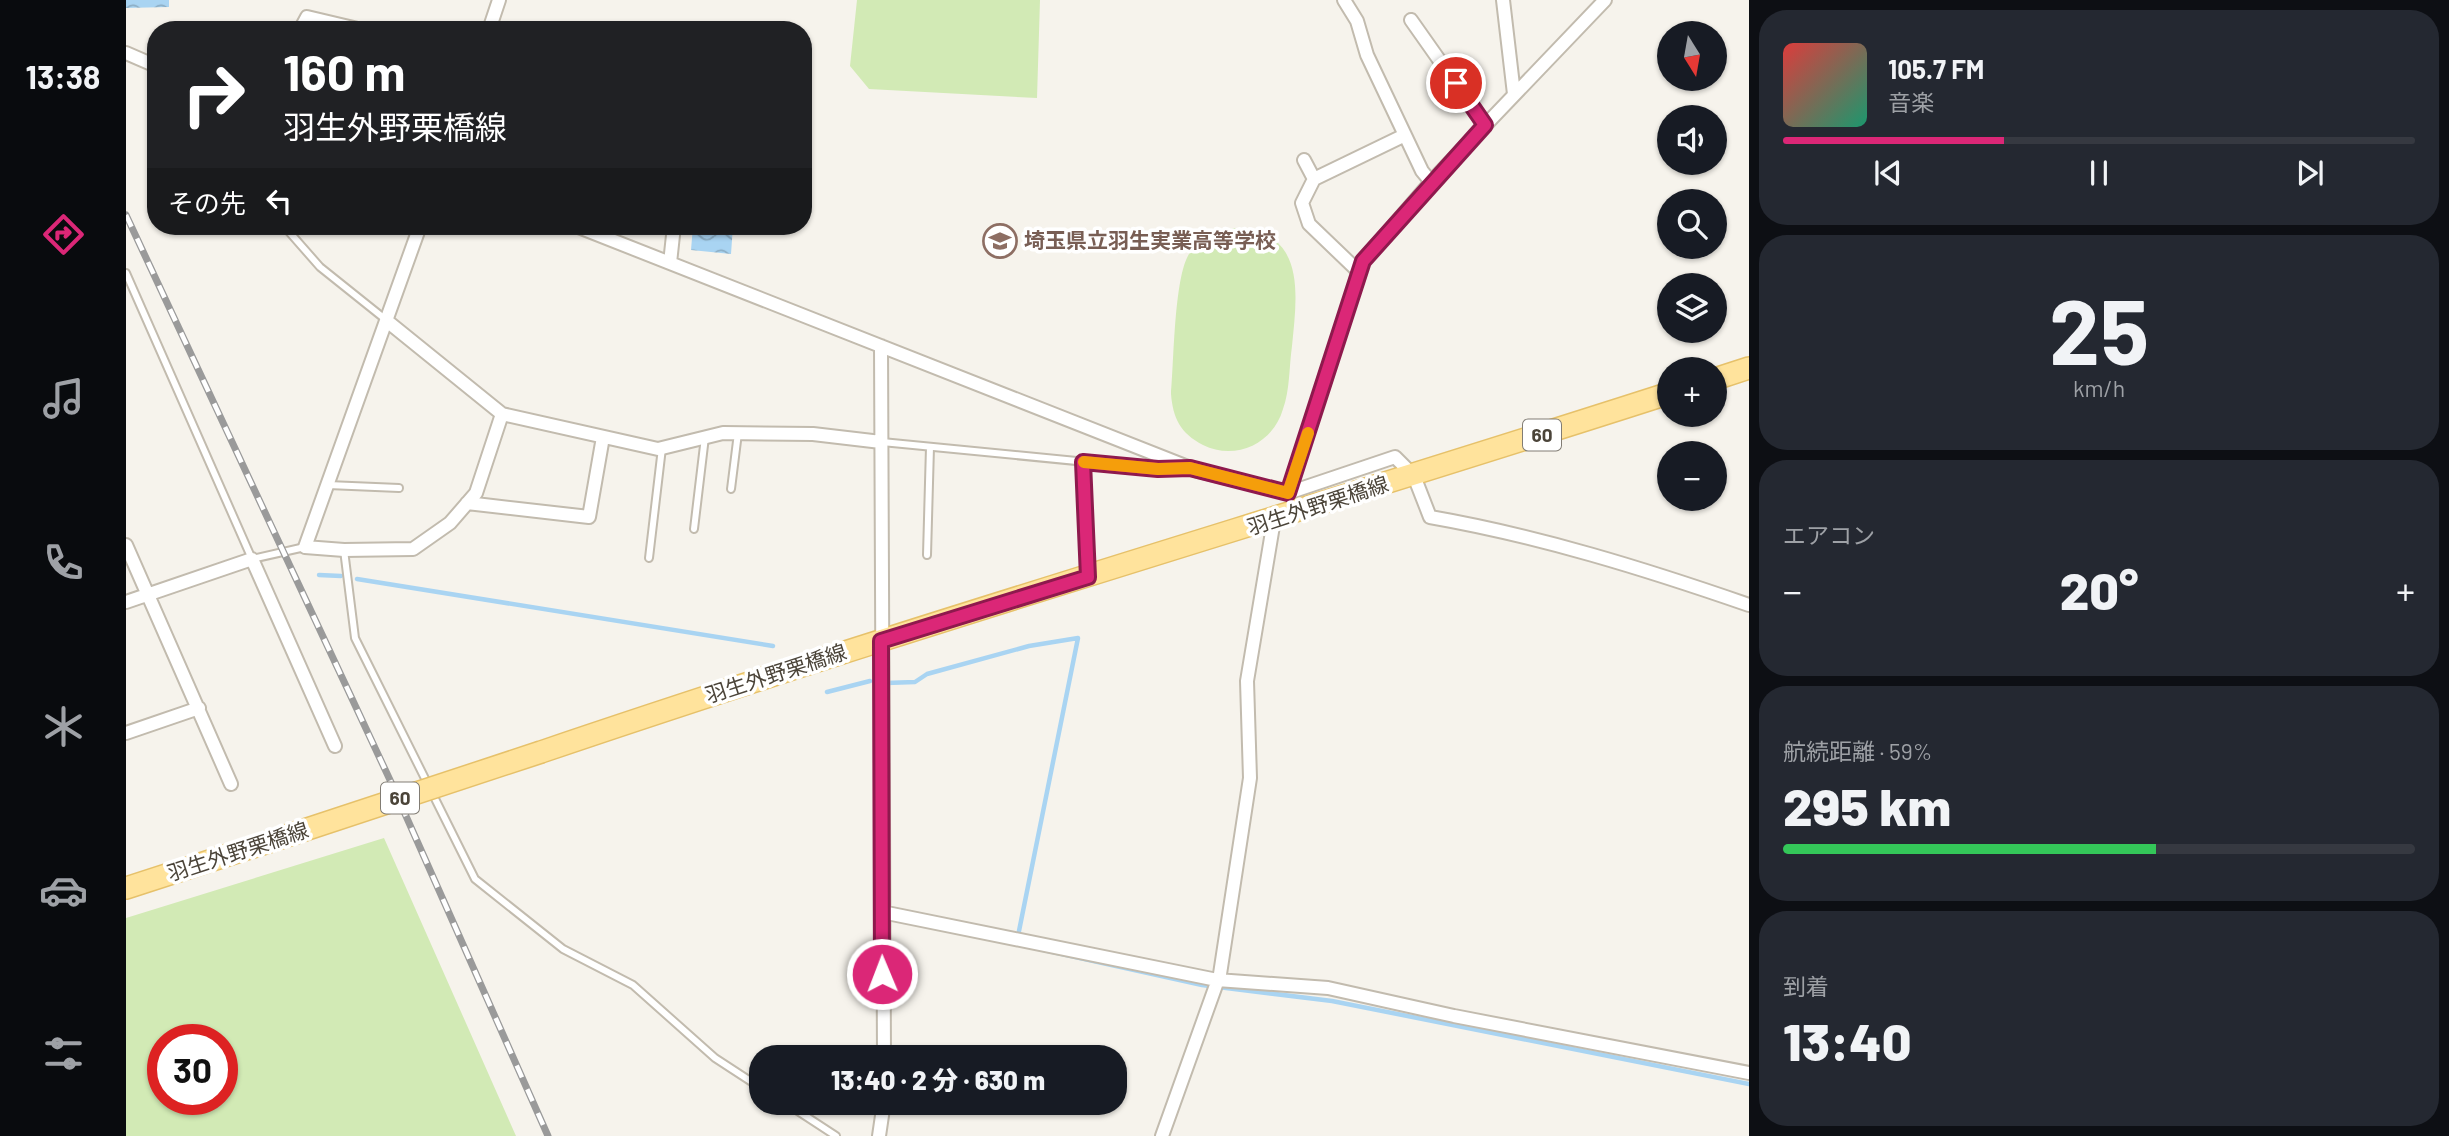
<!DOCTYPE html>
<html lang="ja">
<meta charset="utf-8">
<style>
:root{--surface:#171b24;--page:#242831;--text:#f1f3f6;--muted:#9ea1a6;--line:#363941;--accent:#db2777}
body{margin:0;font-family:Barlow,"Noto Sans JP",sans-serif;background:var(--page);color:var(--text);height:100vh;display:flex;flex-direction:column;font-size:26px;white-space:nowrap}
*{box-sizing:border-box;margin:0}
p{font-size:23px;color:var(--muted)}
.icon{flex:none;width:38px;height:38px;fill:none;stroke:currentColor;stroke-width:2;stroke-linecap:round;stroke-linejoin:round}
.map{position:relative;flex:1;overflow:hidden}
.drawer{display:flex;flex-direction:column;gap:10px;padding:10px;background:#0d0f14;width:700px}
.drawer>*{flex:none}
.guide{position:absolute;left:21px;top:21px;width:665px;height:214px;border-radius:28px;box-shadow:0 2px 5px #0004;background:#202124;color:#fff;overflow:hidden}
.needle{width:46px;rotate:169deg}
.buttons{position:absolute;left:1531px;top:21px;display:grid;gap:14px}
.buttons a{display:grid;place-items:center;width:70px;height:70px;border-radius:50%;background:var(--surface);box-shadow:0 2px 5px #0004;font-size:35px}
.speed{position:absolute;left:21px;top:1024px;display:flex;gap:14px;font-size:35px;font-weight:700;text-align:center}
.speed>*{display:grid;place-content:center;width:91px;height:91px;border-radius:50%;background:var(--surface);box-shadow:0 2px 5px #0004;line-height:1}
.speed .limit{border:10px solid #d22;background:#fff;color:#111}
.pin{position:absolute;display:grid;place-items:center;width:60px;height:60px;color:#fff;margin:-30px;border:4px solid #fff;border-radius:50%;box-shadow:0 2px 7px #0007}
.me{position:absolute;width:77px;margin:-38px;rotate:359deg;stroke-linejoin:round;filter:drop-shadow(0 0 5px #0008)}
.turn{display:flex;align-items:center;gap:24px;height:147px;padding:0 21px;font-size:32px}
.turn .icon{width:91px;height:91px;stroke-width:2.5}
.turn b{display:block;font-size:49px;line-height:60px}
.then{display:flex;align-items:center;height:66px;padding:0 21px;background:#0003;gap:14px;font-size:26px}
.big{font-size:52px;font-weight:800;line-height:1.1}
.drawer .card{flex:1;display:flex;flex-direction:column;justify-content:center;gap:10px;min-width:0;padding:0 24px;border-radius:28px;background:var(--page)}
.drawer .dial{align-items:center;gap:0}
.dial b{font-size:91px;line-height:1}
.song{display:flex;align-items:center;gap:21px}
.cover{width:84px;height:84px;border-radius:10px;background:linear-gradient(135deg,hsl(0 70% 55%),hsl(160 70% 35%))}
.played{height:7px;border-radius:4px;background:linear-gradient(90deg,var(--accent) 35%,var(--line) 35%)}
.keys{display:flex;justify-content:space-around;direction:ltr}
.heat{display:flex;justify-content:space-between;align-items:center;font-size:38px;direction:ltr}
.charge{height:10px;border-radius:5px;background:linear-gradient(90deg,#34c759 59%,var(--line) 0)}
.trip{position:absolute;left:623px;top:1045px;width:378px;height:70px;border-radius:28px;background:var(--surface);box-shadow:0 2px 5px #0004;font-weight:800;line-height:70px;text-align:center}
main{display:flex;flex:1;min-height:0}
.menu{display:flex;flex-direction:column;width:126px;justify-content:space-around;align-items:center;background:#090b0e;color:var(--muted)}
.menu .icon{width:49px;height:49px}
.menu .selected{color:var(--accent)}
.menu b{font-size:32px;color:var(--text)}
.map>svg:first-child{display:block}
.grass{fill:#d2eab5;fill-rule:evenodd}
.water{fill:url(#water-waves)}
.lines{fill:none;stroke-linecap:round;stroke-linejoin:round}
.stream{stroke:#a9d4f2;stroke-width:4.5}
.lane-casing{stroke:#c2bbae;stroke-width:10}
.street-casing{stroke:#c2bbae;stroke-width:16}
.primary-casing{stroke:#e6c16a;stroke-width:24}
.lane{stroke:#fff;stroke-width:6}
.street{stroke:#fff;stroke-width:12}
.primary{stroke:#ffe39c;stroke-width:21}
.rail-casing{stroke:#9a9a9a;stroke-width:7}
.rail{stroke:#fff;stroke-width:4.5;stroke-dasharray:13;stroke-linecap:butt}
.primary-bridge-casing{stroke:#e6c16a;stroke-width:24;stroke-linecap:butt}
.primary-bridge{stroke:#ffe39c;stroke-width:21}
.route-casing{stroke:#8e194d;stroke-width:18}
.route{stroke:#db2777;stroke-width:12}
.slow{stroke:#f59e0b;stroke-width:12}
.labels{text-anchor:middle;stroke-width:7;stroke-linejoin:round;paint-order:stroke}
.shield{fill:#fff;stroke:#817c74;stroke-width:2}
.shield-label{font-size:19px;font-weight:bold;fill:#4b4439}
.education-label{font-size:21px;font-weight:bold;fill:#785e54;stroke:#fff;text-anchor:start}
.street-label{font-size:21px;fill:#4b4439;stroke:#fff}
</style>
<main>
<nav class="menu">
<b>13:38</b>
<svg class="icon selected" aria-label="directions" viewBox="0 0 24 24"><path d="M12 3l9 9-9 9-9-9zM9 14v-3h6M13 9l2 2-2 2"/></svg>
<svg class="icon" aria-label="music" viewBox="0 0 24 24"><path d="M9 18V5l10-2v13"/><circle cx="6" cy="18" r="3"/><circle cx="16" cy="16" r="3"/></svg>
<svg class="icon" aria-label="phone" viewBox="0 0 24 24"><path d="M5 4h4l2 5-3 2q2 4 5 5l2-3 5 2v4C11 20 4 13 5 4z"/></svg>
<svg class="icon" aria-label="climate" viewBox="0 0 24 24"><path d="M12 3v18M4 7l16 10M4 17L20 7"/></svg>
<svg class="icon" aria-label="car" viewBox="0 0 24 24"><path d="M5 17H2v-5l4-1 3-4h7l3 4 3 1v5h-3M9 17h6M6 11h13"/><circle cx="7" cy="17" r="2"/><circle cx="17" cy="17" r="2"/></svg>
<svg class="icon" aria-label="filters" viewBox="0 0 24 24"><path d="M4 7h16M4 17h16"/><circle cx="9" cy="7" r="2"/><circle cx="15" cy="17" r="2"/></svg>
</nav>
<div class="map">
<svg width="1623" height="1136" viewBox="0 0 1623 1136">
<defs>
<pattern id="water-waves" width="16" height="10" patternUnits="userSpaceOnUse" patternTransform="scale(1.75)"><rect width="16" height="10" fill="#a9d4f2"/><path d="M0 5q4-4 8 0t8 0" fill="none" stroke="#8caec5"/></pattern>
</defs>
<rect width="100%" height="100%" fill="#f6f3ec"/>
<!-- grass -->
<path class="grass" d="M731,0H914L911,98L743,89L724,66Z
M1109,228C1181,231 1171,295 1166,346C1163,367 1164,390 1157,409C1147,444 1109,461 1077,445C1054,433 1047,418 1045,394C1048,362 1048,278 1063,254C1073,239 1092,232 1109,228Z
M258,838L390,1136H0V918ZM37,1040H96V1099H37Z"/>
<!-- water -->
<path class="water" d="M0,0H43V7L0,8Z
M567,226H607L605,254L565,250Z"/>
<g class="lines">
<!-- stream -->
<path class="stream" d="M193,575L215,576
M231,579L647,646
M760,683L789,682L801,674L903,646L952,638L893,931
M701,692L744,681
M890,944L1076,985L1206,1001L1623,1084"/>
<!-- lane casing -->
<g class="lane-casing">
<path id="lane" d="M158,226L194,267L259,319
M0,273L126,559L179,547
M756,442L1032,469H1055
M957,462L962,572
M202,485L273,488
M605,489L612,433
M568,529L579,437
M218,550L229,638L349,879L437,949L507,985L589,1058L635,1088
M801,555L804,447
M523,558L536,448
M658,1102L710,1136"/>
</g>
<!-- street casing -->
<g class="street-casing">
<path id="street" d="M1218,0L1231,21L1241,55L1296,171L1305,182
M1377,0L1388,94
M1285,20L1359,125
M174,30L181,17L236,30
M363,30L373,0
M0,53L30,66
M1178,160L1188,179L1279,135
M1188,179L1176,203L1183,224L1233,272
M294,226L179,547L218,550L287,549L324,523L350,493L376,414
M450,226L1072,471L1162,493L1269,457L1288,476L1304,517C1413,536 1519,569 1623,605
M544,263L548,226
M261,321L376,414L532,449L597,433L687,434L755,442
M755,346L758,1057
M1162,493L1237,261L1305,182L1479,0
M341,503L463,517L477,437
M0,545L105,784
M0,602L126,559L209,746
M0,733L73,708
M756,912L1091,980L1202,988L1328,1016L1623,1073
M753,1136L758,1102
M1036,1136L1094,974L1124,778L1121,681L1148,520"/>
</g>
<!-- primary casing -->
<g class="primary-casing">
<path id="primary" d="M1589,379L1623,368
M415,752C789,625 1168,514 1544,393
M0,888L133,845"/>
</g>
<!-- lane -->
<use href="#lane" class="lane"/>
<!-- street -->
<use href="#street" class="street"/>
<!-- primary -->
<use href="#primary" class="primary"/>
<!-- rail casing -->
<g class="rail-casing">
<path id="rail" d="M0,215L264,780L422,1136"/>
</g>
<!-- rail -->
<use href="#rail" class="rail"/>
<!-- primary-bridge casing -->
<g class="primary-bridge-casing">
<path id="primary-bridge" d="M133,845L415,752"/>
</g>
<!-- primary-bridge -->
<use href="#primary-bridge" class="primary-bridge"/>
</g>
<g class="lines">
<!-- route casing -->
<g class="route-casing">
<path id="route" d="M756,974L755,641L962,577L957,462L1032,469L1064,468L1162,493L1237,261L1359,125L1330,83"/>
</g>
<!-- route -->
<use href="#route" class="route"/>
<!-- slow -->
<path class="slow" d="M958,462L1032,469L1064,468L1162,493L1182,433"/>
</g>
<!-- icons -->
<defs>
<g id="school-ring" transform="scale(1.75)"><circle r="9.5" fill="#fff" stroke="#8d6e63" stroke-width="1.5"/><path d="M0-5L7-2L0 1L-7-2ZM-4 1L0 2.5L4 1V4Q0 6-4 4Z" fill="#8d6e63"/></g>
</defs>
<g fill-rule="evenodd">
<use href="#school-ring" x="874" y="241"/>
</g>
<g class="labels">
<!-- shield labels -->
<g class="shield">
<rect x="1397" y="419.5" width="38" height="31" rx="5"/>
<rect x="255" y="782.5" width="38" height="31" rx="5"/>
</g>
<g class="shield-label">
<text x="1416" y="442">60</text>
<text x="274" y="805">60</text>
</g>
<!-- education labels -->
<g class="education-label">
<text x="898" y="248">埼玉県立羽生実業高等学校</text>
</g>
<!-- street labels -->
<g class="street-label">
<text transform="translate(1192 506) rotate(-18)" y="7">羽生外野栗橋線</text>
<text transform="translate(650 674) rotate(-18)" y="7">羽生外野栗橋線</text>
<text transform="translate(112 852) rotate(-18)" y="7">羽生外野栗橋線</text>
</g>
</g>
</svg>
<div class="buttons">
<a><svg class="needle" viewBox="-14 -14 28 28"><path d="M0-13l5 13h-10z" fill="#e53935"/><path d="M0 13l5-13h-10z" fill="#9ea1a6"/></svg></a>
<a><svg class="icon" aria-label="sound" viewBox="0 0 24 24"><path d="M4 9h4l5-4v14l-5-4H4zM17 9q2 3 0 6"/></svg></a>
<a><svg class="icon" aria-label="search" viewBox="0 0 24 24"><circle cx="10" cy="10" r="6"/><path d="M15 15l6 6"/></svg></a>
<a><svg class="icon" aria-label="layers" viewBox="0 0 24 24"><path d="M12 4l9 5-9 5-9-5zM3 14l9 5 9-5"/></svg></a>
<a>+</a>
<a>−</a>
</div>
<div class="speed"><div class="limit">30</div></div>
<div class="pin" style="left:1330px;top:83px;background:#d93025"><svg class="icon" aria-label="arrive" viewBox="0 0 24 24"><path d="M6 21V4h12l-3 4 3 4H6"/></svg></div>
<svg class="me" style="left:756px;top:974px" viewBox="-20 -20 40 40"><circle r="17" fill="#db2777" stroke="#fff" stroke-width="3"/><path d="M0-11L8 9 0 5-8 9z" fill="#fff"/></svg>
<div class="trip">13:40 · 2 分 · 630 m</div>
<div class="guide">
<div class="turn"><svg class="icon" aria-label="right" viewBox="0 0 24 24"><path d="M7 20v-9h11M14 6l5 5-5 5"/></svg><div><b>160 m</b>羽生外野栗橋線</div></div>
<div class="then">その先<svg class="icon" aria-label="left" viewBox="0 0 24 24"><path d="M17 20v-9H6M10 6l-5 5 5 5"/></svg></div>
</div>
</div>
<section class="drawer">
<div class="card">
<div class="song"><i class="cover"></i><div><b>105.7 FM</b><p>音楽</p></div></div>
<div class="played"></div>
<div class="keys"><svg class="icon" aria-label="previous" viewBox="0 0 24 24"><path d="M18 5L8 12l10 7zM5 5v14"/></svg><svg class="icon" aria-label="pause" viewBox="0 0 24 24"><path d="M8 5v14M16 5v14"/></svg><svg class="icon" aria-label="next" viewBox="0 0 24 24"><path d="M6 5l10 7-10 7zM19 5v14"/></svg></div>
</div>
<div class="card dial"><b>25</b><p>km/h</p></div>
<div class="card"><p>エアコン</p>
<div class="heat"><a>−</a><b class="big">20°</b><a>+</a></div>
</div>
<div class="card"><p>航続距離 · 59%</p><b class="big">295 km</b><div class="charge"></div></div>
<div class="card"><p>到着</p><b class="big">13:40</b></div>
</section>
</main>
